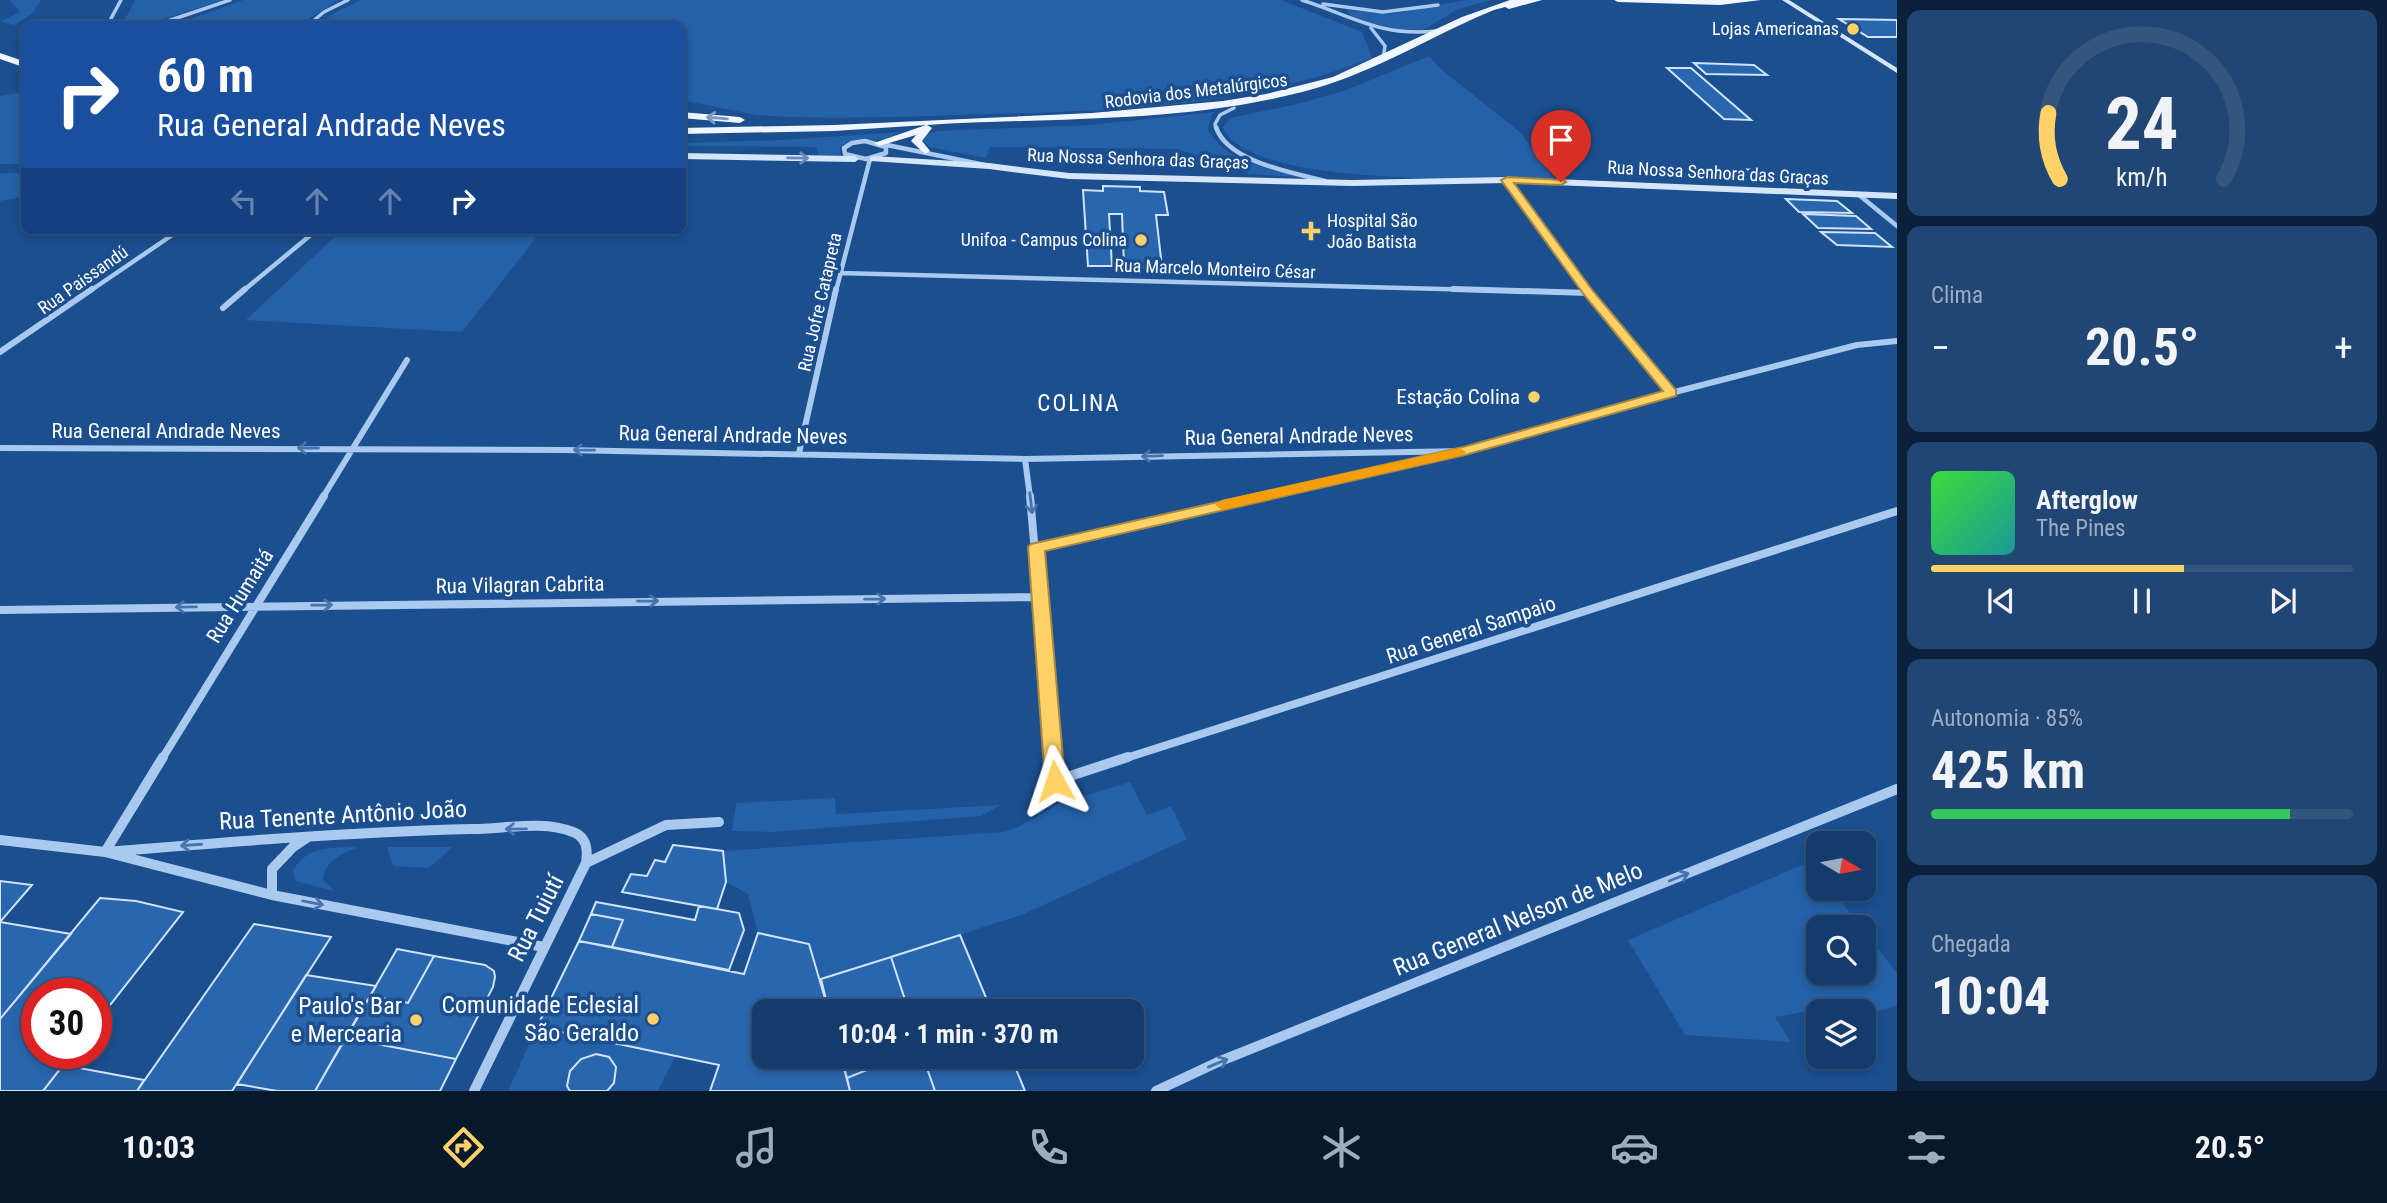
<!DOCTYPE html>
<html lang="pt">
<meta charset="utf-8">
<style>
:root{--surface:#143b6b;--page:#214673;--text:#f1f3f6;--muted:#9dadc1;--line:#33557e;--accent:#ffd166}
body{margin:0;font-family:"Roboto Condensed",sans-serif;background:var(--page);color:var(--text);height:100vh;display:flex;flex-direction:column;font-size:26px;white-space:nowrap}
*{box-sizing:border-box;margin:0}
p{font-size:23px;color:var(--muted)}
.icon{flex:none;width:38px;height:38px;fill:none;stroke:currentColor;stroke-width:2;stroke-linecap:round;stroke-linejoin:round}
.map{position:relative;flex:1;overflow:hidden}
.sheet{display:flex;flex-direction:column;gap:10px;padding:10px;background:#0b203b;width:490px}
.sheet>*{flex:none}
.banner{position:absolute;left:21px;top:21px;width:665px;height:214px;border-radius:14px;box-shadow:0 4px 10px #0003,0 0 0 2px var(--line);background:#1a4fa0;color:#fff;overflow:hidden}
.needle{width:46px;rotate:100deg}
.buttons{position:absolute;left:1806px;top:831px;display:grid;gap:14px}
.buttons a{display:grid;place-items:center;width:70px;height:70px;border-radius:14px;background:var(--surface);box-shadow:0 4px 10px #0003,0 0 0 2px var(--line);font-size:35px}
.speed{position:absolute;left:21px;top:978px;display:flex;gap:14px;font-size:35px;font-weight:700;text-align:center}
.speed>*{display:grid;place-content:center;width:91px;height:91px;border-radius:50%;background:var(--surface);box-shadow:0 4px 10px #0003,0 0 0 2px var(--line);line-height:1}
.speed .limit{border:10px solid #d22;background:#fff;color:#111}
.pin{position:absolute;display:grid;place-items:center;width:60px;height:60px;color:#fff;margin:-72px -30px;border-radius:50% 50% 50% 0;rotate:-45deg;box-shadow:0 0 7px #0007}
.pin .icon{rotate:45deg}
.me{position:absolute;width:77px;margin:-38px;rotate:355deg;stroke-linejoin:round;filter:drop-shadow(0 0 5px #0008)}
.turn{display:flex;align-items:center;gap:24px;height:147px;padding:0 21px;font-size:32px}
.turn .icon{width:91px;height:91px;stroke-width:2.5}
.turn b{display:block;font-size:49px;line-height:60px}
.lanes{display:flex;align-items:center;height:66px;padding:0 21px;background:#0003;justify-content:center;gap:35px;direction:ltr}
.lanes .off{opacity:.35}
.big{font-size:52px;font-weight:700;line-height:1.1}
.sheet .card{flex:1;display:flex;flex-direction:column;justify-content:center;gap:10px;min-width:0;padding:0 24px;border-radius:14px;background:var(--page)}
.sheet .dial{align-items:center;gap:0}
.dial svg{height:182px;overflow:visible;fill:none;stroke:var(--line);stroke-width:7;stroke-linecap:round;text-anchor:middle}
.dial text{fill:var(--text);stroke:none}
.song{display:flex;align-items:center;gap:21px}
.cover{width:84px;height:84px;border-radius:10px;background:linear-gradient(135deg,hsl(120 70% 55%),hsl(180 70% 35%))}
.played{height:7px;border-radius:4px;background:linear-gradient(90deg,var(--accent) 60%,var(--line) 60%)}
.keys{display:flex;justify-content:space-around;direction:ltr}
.heat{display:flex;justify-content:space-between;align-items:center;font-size:38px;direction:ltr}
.charge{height:10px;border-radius:5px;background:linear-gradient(90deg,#34c759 85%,var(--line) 0)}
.trip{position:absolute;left:752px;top:999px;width:392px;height:70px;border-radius:14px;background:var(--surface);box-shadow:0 4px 10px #0003,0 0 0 2px var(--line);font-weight:700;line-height:70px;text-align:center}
.tabs{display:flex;height:112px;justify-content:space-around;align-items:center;background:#08182b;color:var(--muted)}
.tabs .icon{width:49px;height:49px}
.tabs .on{color:var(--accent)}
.tabs b{font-size:32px;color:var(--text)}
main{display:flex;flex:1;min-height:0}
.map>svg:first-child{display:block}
.green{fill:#2461a8}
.building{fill:#2a66ad;stroke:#cfe3fa;stroke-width:2}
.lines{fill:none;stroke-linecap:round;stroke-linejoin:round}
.street-far4{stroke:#a9c9ee;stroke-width:3.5}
.street-far3{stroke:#a9c9ee;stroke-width:4.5}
.street-far2{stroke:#a9c9ee;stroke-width:6}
.street-far1{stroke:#a9c9ee;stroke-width:8}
.street{stroke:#a9c9ee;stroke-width:10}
.secondary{fill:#d6e6fa;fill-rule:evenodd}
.primary{fill:#f0f6ff;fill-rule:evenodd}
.oneway{stroke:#7b9ac1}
.oneway2{stroke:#668bba}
.oneway3{stroke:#4674ac}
.route{fill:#ffd166;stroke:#a68842;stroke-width:2}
.slow{fill:#f59e0b}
.poi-dot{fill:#ffd166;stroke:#1b4f8f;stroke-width:2.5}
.labels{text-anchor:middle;stroke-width:7;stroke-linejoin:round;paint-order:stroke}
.far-poi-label{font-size:18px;fill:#fff;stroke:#1b4f8f;text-anchor:end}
.far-street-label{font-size:18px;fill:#fff;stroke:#1b4f8f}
.poi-label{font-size:21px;fill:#fff;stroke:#1b4f8f;text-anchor:end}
.street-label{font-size:21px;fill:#fff;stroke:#1b4f8f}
.neighbourhood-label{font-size:23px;letter-spacing:2px;fill:#fff;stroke:#1b4f8f}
.near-street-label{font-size:24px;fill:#fff;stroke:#1b4f8f}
.near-poi-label{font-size:24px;fill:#fff;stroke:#1b4f8f;text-anchor:end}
</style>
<main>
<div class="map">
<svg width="1897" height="1091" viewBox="0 0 1897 1091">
<rect width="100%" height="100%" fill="#1b4f8f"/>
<!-- green -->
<path class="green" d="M9,0H41L32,14L14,25L0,21L21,12Z
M135,0H223L145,25H122Z
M243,0H339L297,26H171Z
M361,0H1281L1362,32L1372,58C1251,106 1119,111 991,114C923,116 856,119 789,117L756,115L681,100V26H316L334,13Z
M1466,0H1492L1458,9L1418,33H1399L1375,27L1352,17L1347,10L1391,14Z
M1429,56L1442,70L1521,133L1554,179C1494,178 1247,189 1223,127L1230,118L1297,104L1344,91Z
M26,92V164H0V96Z
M1215,112L1211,116L1208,129C1223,161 1269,168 1299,177L1249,174L1178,149L990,147L986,158L930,147L923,141L928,134L937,131L1090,125Z
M900,132C895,134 889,138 884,139C868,142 853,136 840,147V155H819L816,147L681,146V143L782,140Z
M0,173L26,174V196L0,201Z
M343,229H543L462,332L246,320Z
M1130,782L1147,815L1171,806L1187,839L1024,914L821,979L809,944L758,933L748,894L726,882L723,851L1004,832L1019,827L1058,804Z
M835,798L836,814L1001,805L981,816L772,832L732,831L736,803Z
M358,847C343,854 325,860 323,879L334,891L295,881L293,870C308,845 333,848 358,847Z
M387,847H452L429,868L393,866Z
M1809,862L1818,873V889H1831L1861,927L1818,928V973H1864V931L1897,973V1006L1864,1015V1012L1855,1011L1850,1003L1775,1017L1791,1042L1685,1035L1628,940Z
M537,1027L676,1055L658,1091H508Z"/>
<!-- building -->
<path class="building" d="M1839,19L1897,20V37H1868Z
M1694,63L1754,65L1767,75L1706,74Z
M1667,68H1691L1751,120L1724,119Z
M1729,169L1764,170L1775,180L1739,179Z
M1103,186L1140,187V191L1164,192L1168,215H1156L1162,267H1124L1122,214H1109L1112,266H1088L1083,190L1103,191Z
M1786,199L1837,201L1852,213L1799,212Z
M1803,214L1856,216L1871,229L1818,228Z
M1821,232L1875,233L1892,247L1837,245Z
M673,845L723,851L726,882L717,909L622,892L631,874L647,876L655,860L665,862Z
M0,881L32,885L0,922Z
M100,898L136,901L183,912L96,1023V994H37V1054H72L43,1091H0V1019Z
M596,902L695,920L699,906L717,909L739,913L744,930L729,970L612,947L623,920L591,914Z
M591,914L623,920L612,947L579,941Z
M0,922L71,934L0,1019Z
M254,924L331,937L232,1091H137Z
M758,933L809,944L829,1012H765V1057H841L850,1091H710L719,1065L537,1027L579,941L744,974Z
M960,935L992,1012H909L891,957Z
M397,949L434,956L408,1003L370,996Z
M434,956L485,965L494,971L495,977L493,987L456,1059L345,1038L370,996L408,1003Z
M891,957L909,1012H829L821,979Z
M306,975L376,986L315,1091H277L237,1084Z
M345,1038L456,1059L440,1091H315Z
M596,1054L609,1057L616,1067L614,1083L607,1091H570L567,1086L570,1071L581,1059Z
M841,1057H899L847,1078Z
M899,1057H923L935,1091H850L847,1078Z
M923,1057H1011L1025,1091H935Z
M63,1065L144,1080L137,1091H43Z"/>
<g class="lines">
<!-- street-far4 -->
<path class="street-far4" d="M1302,0C1352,16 1381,37 1436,31
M1323,4L1383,12L1438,5
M107,26L121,0
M153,26L230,0
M307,26L324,12L348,0
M1371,28L1385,46L1383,59
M1216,129L1215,124L1220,115L1234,108"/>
<!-- street-far3 -->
<path class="street-far3" d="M1216,127C1227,162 1294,173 1325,181
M865,141L886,147V153L866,159L845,154L844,148L852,143Z
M882,144L985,165
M1507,180L1588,291
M1859,195L1897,226
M840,273L1518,291
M90,291L181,229
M243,291L318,229
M836,291L870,159"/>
<!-- street-far2 -->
<path class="street-far2" d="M1453,289L1589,293
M1586,289L1671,393
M223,308L245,289
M0,352L92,289
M0,448L565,450L1025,459L1465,451
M799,453L836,289
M1025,459L1030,497
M323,497L407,360
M1258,497L1465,451L1671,393L1857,345L1897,341"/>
<!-- street-far1 -->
<path class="street-far1" d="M1030,496L1053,759
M1036,547L1266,496
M0,610L1040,597
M162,759L324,496
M1123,759L1897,511"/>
<!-- street -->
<path class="street" d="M1053,757L1055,781L1128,757
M0,840L105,852L272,895L544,947
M105,852C227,842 350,832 472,829C504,829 543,820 573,832C587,837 588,850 586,863L474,1091
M105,852L163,757
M586,863L666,825L719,822
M272,895V869L293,847L308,837
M1156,1091L1218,1062L1897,789"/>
<!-- secondary -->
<path class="secondary" d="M1782,0H1789L1897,68V73Z
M681,153L855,156L859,159L855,162L681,159Z
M873,156L989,163L1069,173L1352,180L1507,177L1897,193V199L1507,183L1352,186L1069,179L989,169L870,161V157Z"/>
<!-- primary -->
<path class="primary" d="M1510,0H1542L1509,9L1505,7L1494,10C1433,35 1377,71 1313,89C1188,124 1056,117 927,125L932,128L922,141L930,151L925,154L911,141L916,135L879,146L874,143L926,125L834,131L681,134V128L834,125L1092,113L1223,101L1266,94L1333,77L1462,17Z
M1614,0H1761L1720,5L1618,2Z
M0,53L26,62V68L0,59Z
M681,112L740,117L745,120L740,123L681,118Z"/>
</g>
<!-- one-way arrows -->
<defs><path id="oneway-shaft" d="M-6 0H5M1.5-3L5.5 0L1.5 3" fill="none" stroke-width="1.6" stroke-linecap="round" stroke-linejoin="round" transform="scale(1.75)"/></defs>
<use class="oneway" href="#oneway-shaft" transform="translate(717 118) rotate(-175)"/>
<use class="oneway2" href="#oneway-shaft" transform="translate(798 158) rotate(1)"/>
<g class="oneway3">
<use href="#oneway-shaft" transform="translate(308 448) rotate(180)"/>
<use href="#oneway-shaft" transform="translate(584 450) rotate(-179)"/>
<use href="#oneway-shaft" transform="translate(1152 456) rotate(178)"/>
<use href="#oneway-shaft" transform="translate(1031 503) rotate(83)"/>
<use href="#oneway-shaft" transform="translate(875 599) rotate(-1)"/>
<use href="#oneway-shaft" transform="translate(648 601) rotate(-1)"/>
<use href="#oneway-shaft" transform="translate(322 605) rotate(-1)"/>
<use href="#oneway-shaft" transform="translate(186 607) rotate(179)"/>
<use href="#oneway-shaft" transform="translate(516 829) rotate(179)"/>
<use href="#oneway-shaft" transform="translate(191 845) rotate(176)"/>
<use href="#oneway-shaft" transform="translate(1679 877) rotate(-22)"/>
<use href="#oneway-shaft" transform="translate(313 903) rotate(11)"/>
<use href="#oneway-shaft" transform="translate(1218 1063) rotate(-23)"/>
</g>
<!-- route -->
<path class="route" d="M1507,177L1564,180L1566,182L1561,185L1514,183L1593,291L1676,390V396L1465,455L1045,551L1065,781L1062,787L1055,789L1048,787L1045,781L1028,547L1031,544L1463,447L1663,391L1585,296L1501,180Z"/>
<!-- slow -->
<path class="slow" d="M1459,448L1466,452L1464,455L1222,510L1215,505L1222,500Z"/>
<!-- markers -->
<g class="poi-dot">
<circle cx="1853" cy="29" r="7"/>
<path d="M1307.5 220.5h7v7h7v7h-7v7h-7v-7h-7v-7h7z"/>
<circle cx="1141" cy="240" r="7"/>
<circle cx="1534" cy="397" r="7"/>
<circle cx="653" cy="1019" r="7"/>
<circle cx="416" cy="1020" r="7"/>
</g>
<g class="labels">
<!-- far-poi labels -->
<g class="far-poi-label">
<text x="1839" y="35">Lojas Americanas</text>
<text x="1327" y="227" text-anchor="start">Hospital São<tspan x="1327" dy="21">João Batista</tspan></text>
<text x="1127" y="246">Unifoa - Campus Colina</text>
</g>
<!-- far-street labels -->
<g class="far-street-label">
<text transform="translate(1196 91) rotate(-7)" y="6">Rodovia dos Metalúrgicos</text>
<text transform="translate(1138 159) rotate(2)" y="6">Rua Nossa Senhora das Graças</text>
<text transform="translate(1718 173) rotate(3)" y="6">Rua Nossa Senhora das Graças</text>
<text transform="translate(1215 269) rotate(2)" y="6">Rua Marcelo Monteiro César</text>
<text transform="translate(83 280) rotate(-35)" y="6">Rua Paissandú</text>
<text transform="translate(820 302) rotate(-77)" y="6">Rua Jofre Catapreta</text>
</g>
<!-- poi labels -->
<g class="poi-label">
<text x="1520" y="404">Estação Colina</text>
</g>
<!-- street labels -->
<g class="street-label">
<text x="166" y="438">Rua General Andrade Neves</text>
<text transform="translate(733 435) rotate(1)" y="7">Rua General Andrade Neves</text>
<text transform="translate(1299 436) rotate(-1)" y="7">Rua General Andrade Neves</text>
<text transform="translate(520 585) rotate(-1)" y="7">Rua Vilagran Cabrita</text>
<text transform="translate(240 596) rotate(-58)" y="7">Rua Humaitá</text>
<text transform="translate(1471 630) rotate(-18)" y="7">Rua General Sampaio</text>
</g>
<!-- neighbourhood labels -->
<g class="neighbourhood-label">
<text x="1079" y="411">COLINA</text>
</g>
<!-- near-street labels -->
<g class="near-street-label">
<text transform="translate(343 815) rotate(-3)" y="8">Rua Tenente Antônio João</text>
<text transform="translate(536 918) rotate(-63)" y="8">Rua Tuiutí</text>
<text transform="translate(1518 919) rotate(-22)" y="8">Rua General Nelson de Melo</text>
</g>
<!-- near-poi labels -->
<g class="near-poi-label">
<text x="639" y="1013">Comunidade Eclesial<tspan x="639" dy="28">São Geraldo</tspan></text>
<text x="402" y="1014">Paulo's Bar<tspan x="402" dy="28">e Mercearia</tspan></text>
</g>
</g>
</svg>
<div class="buttons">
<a><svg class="needle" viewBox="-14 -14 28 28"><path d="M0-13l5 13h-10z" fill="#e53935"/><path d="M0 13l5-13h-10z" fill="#9dadc1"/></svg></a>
<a><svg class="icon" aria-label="search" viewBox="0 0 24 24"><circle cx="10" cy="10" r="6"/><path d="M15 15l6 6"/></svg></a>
<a><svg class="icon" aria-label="layers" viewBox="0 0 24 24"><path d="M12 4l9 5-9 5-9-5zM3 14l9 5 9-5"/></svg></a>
</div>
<div class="speed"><div class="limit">30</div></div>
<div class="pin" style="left:1561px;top:182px;background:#d93025"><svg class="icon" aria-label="arrive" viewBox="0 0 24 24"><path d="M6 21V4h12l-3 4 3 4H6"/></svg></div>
<svg class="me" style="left:1055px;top:781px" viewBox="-20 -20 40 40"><path d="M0-17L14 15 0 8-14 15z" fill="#ffd166" stroke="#fff" stroke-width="4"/></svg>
<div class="trip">10:04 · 1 min · 370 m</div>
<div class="banner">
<div class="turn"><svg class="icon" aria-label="right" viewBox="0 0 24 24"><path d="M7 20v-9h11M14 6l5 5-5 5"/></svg><div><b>60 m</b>Rua General Andrade Neves</div></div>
<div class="lanes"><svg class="icon off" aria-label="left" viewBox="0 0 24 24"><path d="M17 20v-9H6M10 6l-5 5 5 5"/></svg><svg class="icon off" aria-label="ahead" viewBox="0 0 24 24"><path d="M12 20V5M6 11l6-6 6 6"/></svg><svg class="icon off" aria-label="ahead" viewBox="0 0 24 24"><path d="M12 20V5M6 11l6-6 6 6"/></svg><svg class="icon" aria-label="right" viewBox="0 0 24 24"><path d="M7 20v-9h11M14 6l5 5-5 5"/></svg></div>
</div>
</div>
<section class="sheet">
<div class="card dial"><svg viewBox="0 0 100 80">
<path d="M14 69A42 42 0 1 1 86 69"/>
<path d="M14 69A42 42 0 0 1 9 40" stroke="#ffd166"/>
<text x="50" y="56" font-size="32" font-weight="700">24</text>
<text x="50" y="72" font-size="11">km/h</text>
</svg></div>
<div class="card"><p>Clima</p>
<div class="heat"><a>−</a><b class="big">20.5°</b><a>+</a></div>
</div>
<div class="card">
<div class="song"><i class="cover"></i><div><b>Afterglow</b><p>The Pines</p></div></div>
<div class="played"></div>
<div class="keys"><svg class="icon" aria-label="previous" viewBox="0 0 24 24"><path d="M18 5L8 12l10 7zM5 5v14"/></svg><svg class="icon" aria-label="pause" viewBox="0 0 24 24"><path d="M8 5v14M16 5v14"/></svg><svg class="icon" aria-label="next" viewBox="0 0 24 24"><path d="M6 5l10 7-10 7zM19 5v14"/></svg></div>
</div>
<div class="card"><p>Autonomia · 85%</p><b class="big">425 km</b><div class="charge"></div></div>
<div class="card"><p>Chegada</p><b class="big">10:04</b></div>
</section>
</main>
<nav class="tabs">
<b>10:03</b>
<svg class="icon on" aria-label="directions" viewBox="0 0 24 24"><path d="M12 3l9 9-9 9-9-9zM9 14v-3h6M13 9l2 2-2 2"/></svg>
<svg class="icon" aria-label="music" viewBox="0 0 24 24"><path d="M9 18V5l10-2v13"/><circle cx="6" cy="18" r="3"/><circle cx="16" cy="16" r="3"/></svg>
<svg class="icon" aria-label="phone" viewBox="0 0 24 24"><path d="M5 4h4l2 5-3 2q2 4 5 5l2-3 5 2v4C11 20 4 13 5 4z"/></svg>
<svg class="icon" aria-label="climate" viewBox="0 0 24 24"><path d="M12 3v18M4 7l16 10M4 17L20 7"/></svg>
<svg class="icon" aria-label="car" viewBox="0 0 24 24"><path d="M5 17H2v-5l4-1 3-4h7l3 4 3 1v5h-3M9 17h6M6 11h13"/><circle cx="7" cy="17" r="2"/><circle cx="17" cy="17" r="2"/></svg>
<svg class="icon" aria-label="filters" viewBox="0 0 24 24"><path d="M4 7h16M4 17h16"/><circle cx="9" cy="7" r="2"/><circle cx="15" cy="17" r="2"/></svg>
<b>20.5°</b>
</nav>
